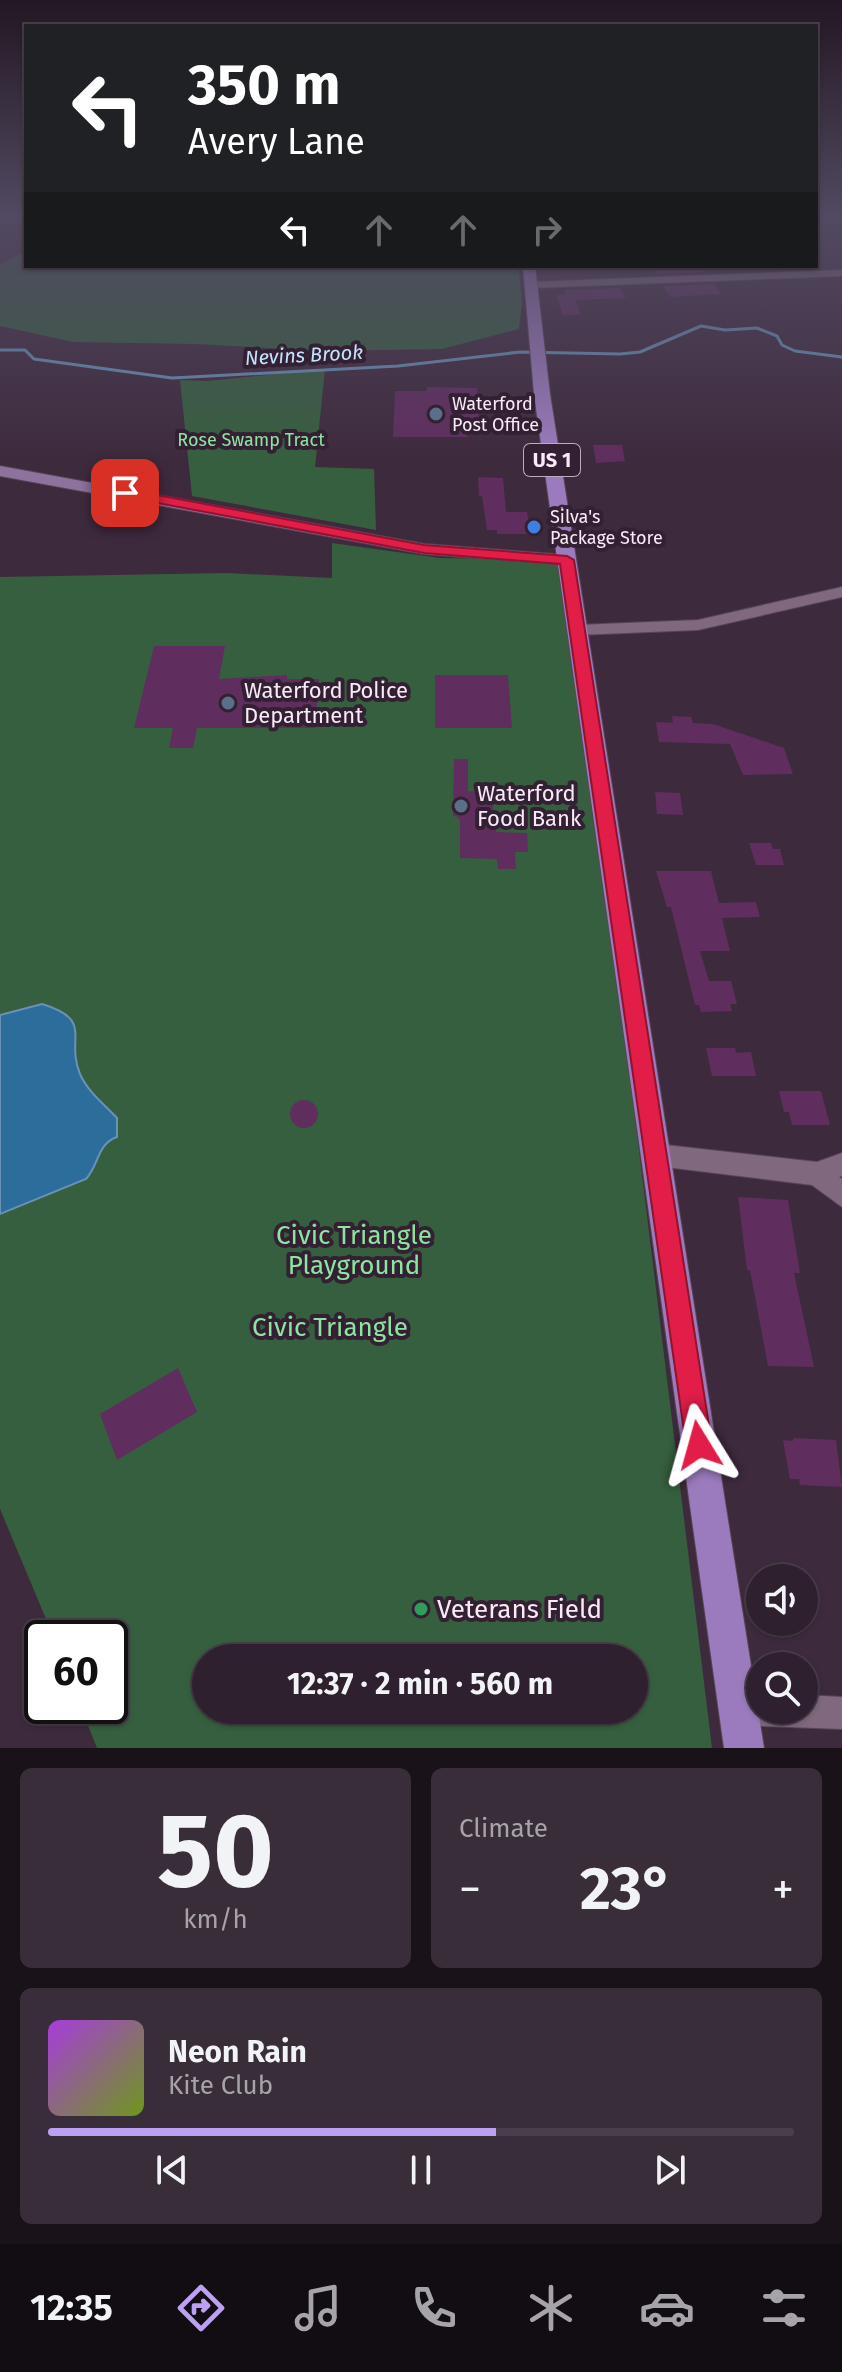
<!DOCTYPE html>
<meta charset="utf-8">
<style>
:root{--surface:#2e202e;--page:#3a2d3a;--text:#f1f3f6;--muted:#a7a3aa;--line:#493e4a;--accent:#bca0f2}
body{margin:0;font-family:"Fira Sans",sans-serif;background:var(--page);color:var(--text);height:100vh;display:flex;flex-direction:column;font-size:30px;white-space:nowrap}
*{box-sizing:border-box;margin:0}
p{font-size:26px;color:var(--muted)}
.icon{flex:none;width:44px;height:44px;fill:none;stroke:currentColor;stroke-width:2;stroke-linecap:round;stroke-linejoin:round}
.map{position:relative;height:1748px;overflow:hidden}
.side{display:flex;flex-direction:column;gap:20px;padding:20px;background:#191219;flex:1}
.side>*{flex:none}
.top-card{position:absolute;left:24px;top:24px;width:794px;height:244px;border-radius:0px;box-shadow:0 2px 6px #0004,0 0 0 2px var(--line);background:#202124;color:#fff;overflow:hidden}
.buttons{position:absolute;left:746px;top:1564px;display:grid;gap:16px}
.buttons a{display:grid;place-items:center;width:72px;height:72px;border-radius:50%;background:var(--surface);box-shadow:0 2px 6px #0004,0 0 0 2px var(--line);font-size:40px}
.speed{position:absolute;left:24px;top:1620px;display:flex;gap:16px;font-size:40px;font-weight:700;text-align:center}
.speed>*{display:grid;place-content:center;width:104px;height:104px;border-radius:50%;background:var(--surface);box-shadow:0 2px 6px #0004,0 0 0 2px var(--line);line-height:1}
.speed .limit{border:4px solid #111;border-radius:12px;background:#fff;color:#111}
.pin{position:absolute;display:grid;place-items:center;width:68px;height:68px;color:#fff;margin:-34px;border-radius:16px;box-shadow:0 4px 12px #0006}
.me{position:absolute;width:88px;margin:-44px;rotate:352deg;stroke-linejoin:round;filter:drop-shadow(0 0 6px #0008)}
.turn{display:flex;align-items:center;gap:28px;height:168px;padding:0 32px;font-size:36px}
.turn .icon{width:104px;height:104px;stroke-width:2.5}
.turn b{display:block;font-size:56px;line-height:68px}
.lanes{display:flex;align-items:center;height:76px;padding:0 32px;background:#0003;justify-content:center;gap:40px;direction:ltr}
.lanes .off{opacity:.35}
.big{font-size:60px;font-weight:700;line-height:1.1}
.side .tile{flex:1;display:flex;flex-direction:column;justify-content:center;gap:12px;min-width:0;padding:0 28px;border-radius:12px;background:var(--page)}
.side .dial{align-items:center;gap:0}
.dial b{font-size:104px;line-height:1}
.song{display:flex;align-items:center;gap:24px}
.cover{width:96px;height:96px;border-radius:12px;background:linear-gradient(135deg,hsl(280 70% 55%),hsl(80 70% 35%))}
.played{height:8px;border-radius:4px;background:linear-gradient(90deg,var(--accent) 60%,var(--line) 60%)}
.keys{display:flex;justify-content:space-around;direction:ltr}
.heat{display:flex;justify-content:space-between;align-items:center;font-size:44px;direction:ltr}
.side .tiles{flex:1;display:grid;gap:20px;grid-template-columns:1fr 1fr}
.tile:last-child{grid-column:span 2}
.trip{position:absolute;left:192px;top:1644px;width:456px;height:80px;border-radius:40px;background:var(--surface);box-shadow:0 2px 6px #0004,0 0 0 2px var(--line);font-weight:700;line-height:80px;text-align:center}
.dock{display:flex;height:128px;justify-content:space-around;align-items:center;background:#120d12;color:var(--muted)}
.dock .icon{width:56px;height:56px}
.dock .on{color:var(--accent)}
.dock b{font-size:36px;color:var(--text)}
.map>svg:first-child{display:block}
.green{fill:#365f3f;fill-rule:evenodd}
.water{fill:#2d6d9b;stroke:#6a92b7;stroke-width:2}
.lines{fill:none;stroke-linecap:round;stroke-linejoin:round}
.stream{stroke:#6a92b7;stroke-width:3}
.building{fill:#5f2e5e}
.street-casing{stroke:#574657;stroke-width:2}
.secondary-casing{stroke:#574657;stroke-width:2}
.primary-casing{stroke:#574657;stroke-width:2}
.street{fill:#80687e;fill-rule:evenodd}
.secondary{fill:#8e729e;fill-rule:evenodd}
.primary{fill:#9b7bbd;fill-rule:evenodd}
.route{fill:#e11d48;stroke:#92132f;stroke-width:2}
.service-dot{fill:#5c6f8a;stroke:#342033;stroke-width:3}
.shop-dot{fill:#3f7fe0;stroke:#342033;stroke-width:3}
.leisure-dot{fill:#2e9e5b;stroke:#342033;stroke-width:3}
.labels{text-anchor:middle;stroke-width:8;stroke-linejoin:round;paint-order:stroke}
.far-poi-label{font-size:18px;fill:#f8eaf7;stroke:#342033;text-anchor:start}
.far-park-label{font-size:18px;fill:#8de4a0;stroke:#342033}
.far-water-label{font-size:20px;font-style:italic;fill:#c2e3fe;stroke:#342033}
.shield{fill:#342033;stroke:#bdadbc;stroke-width:2}
.shield-label{font-size:20px;font-weight:bold;fill:#f8eaf7}
.poi-label{font-size:22px;fill:#f8eaf7;stroke:#342033;text-anchor:start}
.near-park-label{font-size:26px;fill:#8de4a0;stroke:#342033}
.near-poi-label{font-size:26px;fill:#f8eaf7;stroke:#342033;text-anchor:start}
</style>
<div class="map">
<svg width="842" height="1748" viewBox="0 0 842 1748">
<rect width="100%" height="100%" fill="#3e2a3d"/>
<!-- green -->
<path class="green" d="M26,250V266H518L522,301L519,329L442,349L325,351L196,344L73,342L0,326V265Z
M325,369L315,467L374,469L376,530L192,496L180,380L207,381Z
M332,543L440,558L567,560L712,1748H97L80,1706H110V1638H54L0,1509V577L227,573L332,578ZM206,1658H634V1710H206Z"/>
<!-- water -->
<path class="water" d="M42,1004C95,1020 65,1038 80,1074C88,1092 104,1104 117,1118V1137C97,1144 99,1165 86,1179L0,1214V1015Z"/>
<g class="lines">
<!-- stream -->
<path class="stream" d="M0,350H25L34,359L172,378L398,366L520,352L620,354L640,352L701,326L725,330L757,328L777,336L782,345L795,351L842,357"/>
</g>
<!-- building -->
<path class="building" d="M650,266H702L706,272L656,274Z
M714,284L721,294L670,297L663,286Z
M620,288L626,298L576,300L580,315H563L556,295L566,294L564,290Z
M427,387L477,388L479,421L466,420L468,437H393L395,391H427Z
M593,445H622L625,461L596,463Z
M478,477L503,478L506,512H527L531,534H497V530H487L482,496H479Z
M154,646H225L219,679L287,675V679H319L315,728H197L193,748H169L173,728H134Z
M435,675H508L512,728H435Z
M672,716L691,717L693,723L713,724L784,748L793,774L743,775L730,744L659,742L656,722L673,723Z
M454,759H468V791L491,792L496,832L527,833L528,852H515L516,869H498L497,859L460,858V822L458,817L453,816Z
M655,792L680,793L683,815L657,814Z
M749,843H771L773,849H780L784,865H756Z
M656,871H711L719,903L756,902L760,917L722,918L730,951H700L709,981H731L737,1004H730L732,1011L701,1012L699,1005H695L671,907H667Z
M706,1048H735L736,1053L751,1052L756,1076H712Z
M779,1091H821L830,1125H792L789,1112H784Z
M290 1114a14 14 0 1 1 28 0a14 14 0 1 1-28 0Z
M738,1197L788,1200L800,1273H794L814,1367L768,1366L750,1270H747Z
M178,1368L197,1412L117,1460L100,1414Z
M793,1438L836,1440L842,1487L800,1485L799,1479H790L783,1440L793,1441Z"/>
<g class="lines">
<!-- street casing -->
<g class="street-casing">
<path id="street" d="M816,215L842,216V222L816,221Z
M842,270V276L532,288L527,285L532,282Z
M842,587V597L698,630L578,635L570,630L578,625L698,620Z
M657,1144L817,1162L842,1153V1176L839,1177L842,1179V1207L812,1185L657,1166L648,1163L645,1155L648,1147Z
M738,1693H760V1710H804V1695L842,1697V1729L738,1725L726,1721L722,1709L726,1697Z"/>
</g>
<!-- secondary casing -->
<g class="secondary-casing">
<path id="secondary" d="M0,466L424,544L567,555L576,560L567,565L424,554L0,476Z"/>
</g>
<!-- primary casing -->
<g class="primary-casing">
<path id="primary" d="M523,266H535L550,394L764,1748H724L534,394Z"/>
</g>
<!-- street -->
<use href="#street" class="street"/>
<!-- secondary -->
<use href="#secondary" class="secondary"/>
<!-- primary -->
<use href="#primary" class="primary"/>
</g>
<!-- sky -->
<linearGradient id="sky" x2="0" y2="1"><stop stop-color="#221722"/><stop offset="0.47" stop-color="#524a62"/><stop offset="1" stop-color="#524a62" stop-opacity="0"/></linearGradient>
<rect width="842" height="460" fill="url(#sky)"/>
<!-- route -->
<path class="route" d="M125,489L424,545L567,556L574,560L712,1445L708,1454L699,1458L690,1454L686,1445L560,564L424,553L120,496V490Z"/>
<!-- markers -->
<g class="service-dot">
<circle cx="436" cy="414" r="8"/>
<circle cx="228" cy="703" r="8"/>
<circle cx="461" cy="806" r="8"/>
</g>
<circle class="shop-dot" cx="534" cy="527" r="8"/>
<circle class="leisure-dot" cx="421" cy="1609" r="8"/>
<g class="labels">
<!-- far-poi labels -->
<g class="far-poi-label">
<text x="452" y="410">Waterford<tspan x="452" dy="21">Post Office</tspan></text>
<text x="550" y="523">Silva's<tspan x="550" dy="21">Package Store</tspan></text>
</g>
<!-- far-park labels -->
<g class="far-park-label">
<text x="251" y="446">Rose Swamp Tract</text>
</g>
<!-- far-water labels -->
<g class="far-water-label">
<text transform="translate(304 355) rotate(-3)" y="7">Nevins Brook</text>
</g>
<!-- shield labels -->
<rect class="shield" x="524" y="444" width="56" height="32" rx="6"/>
<g class="shield-label">
<text x="552" y="467">US 1</text>
</g>
<!-- poi labels -->
<g class="poi-label">
<text x="244" y="698">Waterford Police<tspan x="244" dy="25">Department</tspan></text>
<text x="477" y="801">Waterford<tspan x="477" dy="25">Food Bank</tspan></text>
</g>
<!-- near-park labels -->
<g class="near-park-label">
<text x="354" y="1244">Civic Triangle<tspan x="354" dy="30">Playground</tspan></text>
<text x="330" y="1336">Civic Triangle</text>
</g>
<!-- near-poi labels -->
<g class="near-poi-label">
<text x="437" y="1618">Veterans Field</text>
</g>
</g>
</svg>
<div class="buttons">
<a><svg class="icon" aria-label="sound" viewBox="0 0 24 24"><path d="M4 9h4l5-4v14l-5-4H4zM17 9q2 3 0 6"/></svg></a>
<a><svg class="icon" aria-label="search" viewBox="0 0 24 24"><circle cx="10" cy="10" r="6"/><path d="M15 15l6 6"/></svg></a>
</div>
<div class="speed"><div class="limit">60</div></div>
<div class="pin" style="left:125px;top:493px;background:#d93025"><svg class="icon" aria-label="arrive" viewBox="0 0 24 24"><path d="M6 21V4h12l-3 4 3 4H6"/></svg></div>
<svg class="me" style="left:699px;top:1445px" viewBox="-20 -20 40 40"><path d="M0-17L14 15 0 8-14 15z" fill="#e11d48" stroke="#fff" stroke-width="4"/></svg>
<div class="trip">12:37 · 2 min · 560 m</div>
<div class="top-card">
<div class="turn"><svg class="icon" aria-label="left" viewBox="0 0 24 24"><path d="M17 20v-9H6M10 6l-5 5 5 5"/></svg><div><b>350 m</b>Avery Lane</div></div>
<div class="lanes"><svg class="icon" aria-label="left" viewBox="0 0 24 24"><path d="M17 20v-9H6M10 6l-5 5 5 5"/></svg><svg class="icon off" aria-label="ahead" viewBox="0 0 24 24"><path d="M12 20V5M6 11l6-6 6 6"/></svg><svg class="icon off" aria-label="ahead" viewBox="0 0 24 24"><path d="M12 20V5M6 11l6-6 6 6"/></svg><svg class="icon off" aria-label="right" viewBox="0 0 24 24"><path d="M7 20v-9h11M14 6l5 5-5 5"/></svg></div>
</div>
</div>
<section class="side">
<div class="tiles">
<div class="tile dial"><b>50</b><p>km/h</p></div>
<div class="tile"><p>Climate</p>
<div class="heat"><a>−</a><b class="big">23°</b><a>+</a></div>
</div>
<div class="tile">
<div class="song"><i class="cover"></i><div><b>Neon Rain</b><p>Kite Club</p></div></div>
<div class="played"></div>
<div class="keys"><svg class="icon" aria-label="previous" viewBox="0 0 24 24"><path d="M18 5L8 12l10 7zM5 5v14"/></svg><svg class="icon" aria-label="pause" viewBox="0 0 24 24"><path d="M8 5v14M16 5v14"/></svg><svg class="icon" aria-label="next" viewBox="0 0 24 24"><path d="M6 5l10 7-10 7zM19 5v14"/></svg></div>
</div>
</div>
</section>
<nav class="dock">
<b>12:35</b>
<svg class="icon on" aria-label="directions" viewBox="0 0 24 24"><path d="M12 3l9 9-9 9-9-9zM9 14v-3h6M13 9l2 2-2 2"/></svg>
<svg class="icon" aria-label="music" viewBox="0 0 24 24"><path d="M9 18V5l10-2v13"/><circle cx="6" cy="18" r="3"/><circle cx="16" cy="16" r="3"/></svg>
<svg class="icon" aria-label="phone" viewBox="0 0 24 24"><path d="M5 4h4l2 5-3 2q2 4 5 5l2-3 5 2v4C11 20 4 13 5 4z"/></svg>
<svg class="icon" aria-label="climate" viewBox="0 0 24 24"><path d="M12 3v18M4 7l16 10M4 17L20 7"/></svg>
<svg class="icon" aria-label="car" viewBox="0 0 24 24"><path d="M5 17H2v-5l4-1 3-4h7l3 4 3 1v5h-3M9 17h6M6 11h13"/><circle cx="7" cy="17" r="2"/><circle cx="17" cy="17" r="2"/></svg>
<svg class="icon" aria-label="filters" viewBox="0 0 24 24"><path d="M4 7h16M4 17h16"/><circle cx="9" cy="7" r="2"/><circle cx="15" cy="17" r="2"/></svg>
</nav>
